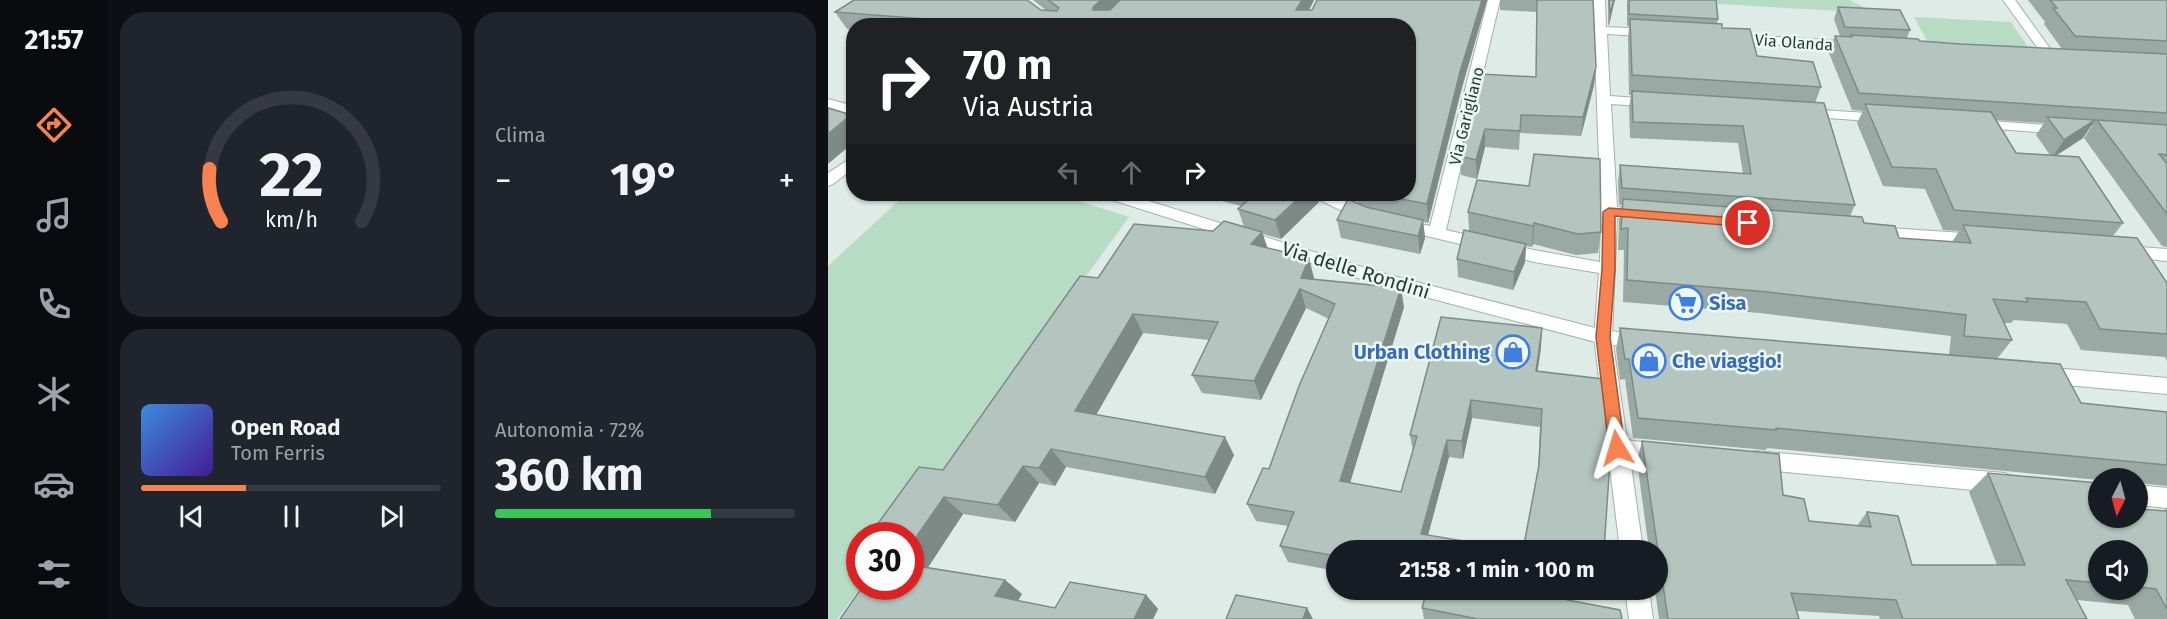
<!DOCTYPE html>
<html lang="it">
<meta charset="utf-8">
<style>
:root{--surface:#171b24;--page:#20242c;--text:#f1f3f6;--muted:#9ea1a6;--line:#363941;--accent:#f78250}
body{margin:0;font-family:"Fira Sans",sans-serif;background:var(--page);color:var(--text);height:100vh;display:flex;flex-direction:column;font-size:22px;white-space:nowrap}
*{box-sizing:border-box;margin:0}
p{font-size:20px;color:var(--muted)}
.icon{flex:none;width:33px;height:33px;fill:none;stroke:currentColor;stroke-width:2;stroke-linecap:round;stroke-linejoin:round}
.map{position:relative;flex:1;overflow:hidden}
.panel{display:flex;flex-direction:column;gap:12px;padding:12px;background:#0d0f14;width:720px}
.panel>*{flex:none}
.guide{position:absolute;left:18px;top:18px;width:570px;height:183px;border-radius:24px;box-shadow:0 2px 4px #0004;background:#202124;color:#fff;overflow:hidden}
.needle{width:39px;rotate:186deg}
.controls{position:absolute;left:1260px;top:468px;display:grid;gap:12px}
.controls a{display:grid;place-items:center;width:60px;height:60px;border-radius:50%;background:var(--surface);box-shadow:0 2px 4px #0004;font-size:30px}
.speed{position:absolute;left:18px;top:522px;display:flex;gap:12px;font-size:30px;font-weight:700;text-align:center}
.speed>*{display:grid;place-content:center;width:78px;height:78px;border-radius:50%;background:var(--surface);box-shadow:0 2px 4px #0004;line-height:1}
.speed .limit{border:9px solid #d22;background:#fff;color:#111}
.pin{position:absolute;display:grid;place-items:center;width:51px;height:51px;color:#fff;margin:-26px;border:3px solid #fff;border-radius:50%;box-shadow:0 2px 6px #0007}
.me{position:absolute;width:66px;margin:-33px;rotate:353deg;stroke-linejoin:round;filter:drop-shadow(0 0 4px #0008)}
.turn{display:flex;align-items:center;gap:21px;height:126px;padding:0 18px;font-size:27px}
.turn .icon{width:78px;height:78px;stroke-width:2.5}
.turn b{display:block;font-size:42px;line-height:51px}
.lanes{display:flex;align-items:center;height:57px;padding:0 18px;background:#0003;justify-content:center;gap:30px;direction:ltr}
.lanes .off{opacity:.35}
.big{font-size:45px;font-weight:700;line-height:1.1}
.panel .card{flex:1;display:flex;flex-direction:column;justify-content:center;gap:9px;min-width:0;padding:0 21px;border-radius:24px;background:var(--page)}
.panel .dial{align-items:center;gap:0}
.dial svg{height:156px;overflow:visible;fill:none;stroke:var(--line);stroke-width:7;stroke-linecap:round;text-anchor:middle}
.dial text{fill:var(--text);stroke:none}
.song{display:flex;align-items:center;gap:18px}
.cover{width:72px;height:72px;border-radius:9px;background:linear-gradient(135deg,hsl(210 70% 55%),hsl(260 70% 35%))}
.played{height:6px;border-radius:3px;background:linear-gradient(90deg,var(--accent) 35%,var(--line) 35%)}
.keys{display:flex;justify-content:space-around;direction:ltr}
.heat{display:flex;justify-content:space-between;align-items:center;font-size:33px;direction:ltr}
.charge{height:9px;border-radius:4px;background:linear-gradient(90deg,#34c759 72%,var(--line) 0)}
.panel .tiles{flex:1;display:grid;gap:12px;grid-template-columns:repeat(2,1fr)}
.trip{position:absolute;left:498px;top:540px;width:342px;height:60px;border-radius:30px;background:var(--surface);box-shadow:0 2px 4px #0004;font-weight:700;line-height:60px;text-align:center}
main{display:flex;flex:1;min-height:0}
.dock{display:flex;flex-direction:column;width:108px;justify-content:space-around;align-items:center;background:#090b0e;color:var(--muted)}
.dock .icon{width:42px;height:42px}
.dock .on{color:var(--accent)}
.dock b{font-size:27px;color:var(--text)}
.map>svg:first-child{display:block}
.green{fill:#b6ddc3}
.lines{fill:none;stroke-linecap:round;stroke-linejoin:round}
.minor-casing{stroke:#a1b3ad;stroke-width:2}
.tertiary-casing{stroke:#a1b3ad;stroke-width:2}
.minor{fill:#fff;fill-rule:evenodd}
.tertiary{fill:#fff;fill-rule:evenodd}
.wall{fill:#9ba9a4;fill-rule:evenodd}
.shaded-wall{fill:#7e8a86}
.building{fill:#b4c5bf;stroke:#7e8a86;stroke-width:1.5}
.route{fill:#f78250;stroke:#a15434;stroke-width:1.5}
.labels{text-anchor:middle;stroke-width:5;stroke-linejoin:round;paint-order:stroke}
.far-street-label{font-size:16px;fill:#1f3b35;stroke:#eff7f3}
.street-label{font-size:20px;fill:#1f3b35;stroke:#eff7f3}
.shop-label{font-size:20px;font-weight:bold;fill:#366cbe;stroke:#eff7f3;text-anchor:start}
</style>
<main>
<nav class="dock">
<b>21:57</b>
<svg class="icon on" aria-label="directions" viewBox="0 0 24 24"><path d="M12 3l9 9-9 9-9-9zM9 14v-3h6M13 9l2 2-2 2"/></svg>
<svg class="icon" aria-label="music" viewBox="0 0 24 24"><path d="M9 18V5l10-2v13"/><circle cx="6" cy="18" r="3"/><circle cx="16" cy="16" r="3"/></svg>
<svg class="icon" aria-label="phone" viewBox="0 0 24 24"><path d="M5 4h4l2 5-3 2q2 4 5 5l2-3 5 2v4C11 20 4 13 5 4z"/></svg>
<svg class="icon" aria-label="climate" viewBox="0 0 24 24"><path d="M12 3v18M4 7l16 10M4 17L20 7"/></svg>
<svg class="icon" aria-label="car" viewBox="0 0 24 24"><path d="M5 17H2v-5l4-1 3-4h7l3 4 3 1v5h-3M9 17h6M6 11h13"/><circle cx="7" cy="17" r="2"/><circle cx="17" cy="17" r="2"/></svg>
<svg class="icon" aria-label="filters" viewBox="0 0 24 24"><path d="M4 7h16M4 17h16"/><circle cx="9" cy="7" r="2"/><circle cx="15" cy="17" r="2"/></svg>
</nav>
<section class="panel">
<div class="tiles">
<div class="card dial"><svg viewBox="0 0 100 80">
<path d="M14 69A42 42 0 1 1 86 69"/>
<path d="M14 69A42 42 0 0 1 8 42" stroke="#f78250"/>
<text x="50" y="56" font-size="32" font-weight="700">22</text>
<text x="50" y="72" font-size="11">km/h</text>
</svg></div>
<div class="card"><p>Clima</p>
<div class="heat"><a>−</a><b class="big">19°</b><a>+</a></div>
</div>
<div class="card">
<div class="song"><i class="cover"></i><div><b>Open Road</b><p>Tom Ferris</p></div></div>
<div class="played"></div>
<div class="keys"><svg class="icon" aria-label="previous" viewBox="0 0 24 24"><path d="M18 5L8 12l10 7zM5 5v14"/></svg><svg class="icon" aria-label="pause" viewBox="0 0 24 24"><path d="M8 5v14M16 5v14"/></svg><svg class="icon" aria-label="next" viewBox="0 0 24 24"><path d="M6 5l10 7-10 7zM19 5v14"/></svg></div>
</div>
<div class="card"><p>Autonomia · 72%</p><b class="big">360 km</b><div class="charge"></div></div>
</div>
</section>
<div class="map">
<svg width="1339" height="619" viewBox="0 0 1339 619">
<rect width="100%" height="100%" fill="#deebe6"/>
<!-- green -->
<path class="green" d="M822,0H1021L1047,13Z
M1086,17L1183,22L1204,53L1102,46Z
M78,194H229L301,217L70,535L32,536L33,587L9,619H0V266Z"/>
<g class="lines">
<!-- minor casing -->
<g class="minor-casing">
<path id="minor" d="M660,0H672L618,230L706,250L772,262L773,212L765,0H777L778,27L825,29L831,33L825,37L779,34L782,96L825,99L832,103L825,107L783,104L789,207L821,211L823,215L821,219L789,218L784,337L799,440L842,446L846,452L842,458L835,461L802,458L815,550H792L766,337L771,273L706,262L574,230L568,229L566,225L568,221L574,220L602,226Z
M1175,0H1187L1229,58L1227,61H1219Z
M900,34L1029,42L1035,46L1029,50L896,41L894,38Z
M976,109L1056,114L1063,118L1056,122L971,116L969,113Z
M1146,120L1235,126L1242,130L1235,134L1141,127L1139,124Z
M26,156V168L5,184L0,186V173Z
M485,194H505L544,212L546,216L544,220H532L488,198Z
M1046,227L1150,234L1156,236L1158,240L1156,244L1150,246L1040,236L1038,232L1040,228Z
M1297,246L1339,249V261L1291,256L1289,252L1291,248Z
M928,451L1176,473L1184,476L1187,483L1184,490L1176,493L928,469L920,467L917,460L920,453Z
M1310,485L1339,488V508L1310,505Z
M797,590H821L825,619H801Z"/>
</g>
<!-- tertiary casing -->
<g class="tertiary-casing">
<path id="tertiary" d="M0,99L26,106V115L0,107Z
M275,194H298L554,273L775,330L821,336L823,341L821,346L814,348L775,344L552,285L278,198Z
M1215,367L1339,378V394L1215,383L1208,381L1205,375L1208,369Z"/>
</g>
<!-- minor -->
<use href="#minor" class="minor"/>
<!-- tertiary -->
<use href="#tertiary" class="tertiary"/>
</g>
<!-- wall -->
<path class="wall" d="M205,0H486L481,10L659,0L633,91L600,223L595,222L597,238L592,254L513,238L509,220L530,203L528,194H580V26H26V30L19,29L7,12L219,11Z
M672,0H765L768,67L766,85L753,136L692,133L691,150L657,147L649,179L633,175L632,156L652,74L708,77V12L672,10Z
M780,0H787L781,25H780Z
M799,0L890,19L889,24L929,56L993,87L987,103L1027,205L1022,216L1071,238L1124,242L1131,231L1115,230L1097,189L1055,186L1029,123L1035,111L1024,110L1001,53L1007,36H1012L1006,19L1010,7L1082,30L1079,38L1092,41L1132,44L1234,49L1216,24L1217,22L1200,0H1339V247L1334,246L1256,138L1264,126H1263L1255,138L1228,156L1295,223L1285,236L1339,283V361L1337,357L1253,350L1239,324L1186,320L1183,323H1176L1184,340L1169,359L1253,403L1339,412V486L1310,483V478H1270V480L939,448L938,450L805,438L797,379L792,380L788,349L792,328L1121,355L1123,336L932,313L795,302L796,250H790L791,220L794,205H791L790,182L792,165L915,174L910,143L802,138L801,107L803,95H801L800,38L801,26H799ZM1167,120L1216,123L1208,135L1222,155L1188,153Z
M367,194H489L491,202L453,239L435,234L439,248L486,278V279L576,307L522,483L573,492L585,451L582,435L713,348L709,371L775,379L710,469L712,427L644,418L635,459L621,457L600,535L636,541L637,550H508V571L460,562L452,546L460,526L428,521L419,504L441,469L501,319L478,308L433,400L374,393L364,375L381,340L315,333L268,415L406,455L387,494L238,467L227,486L211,483L187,522L135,514L100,567L177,580L194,594L190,601L227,608L318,595L330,609L325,619H12L82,586V536L115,470L270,278L385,231L416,227L410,209L413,206Z
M640,212L773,232L770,253L748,255L705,244L704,247L698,246L697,262L685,290L630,277L629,259L641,231Z
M814,441L955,495L981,521L1029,526L1039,512L1084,565H1169L1141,492L1160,473L1270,518L1336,511L1339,507V619H1307L1300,605L1249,600L1259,619H1052L1051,616L969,611L971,619H831L827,590H830V550H821L809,461ZM1270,550H1310V590H1270Z
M739,600L794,619H596L594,608Z"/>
<!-- shaded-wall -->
<path class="shaded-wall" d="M273,0H297L272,24L265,10V7Z
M474,0H486L473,26L468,10Z
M654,0H659L633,91L600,223L599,204L632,72Z
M786,0H787L786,3L781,25L782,13Z
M768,67L766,85L753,136L755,117Z
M23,115L26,119V142L0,164V134Z
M1267,120L1255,138L1224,158L1236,140Z
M657,129V147L649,179L648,160Z
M475,194H489L491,202L453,239L447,220Z
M595,220L597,238L592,254L590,236Z
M706,223L705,244L704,247L705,226Z
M434,232L441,252L423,244Z
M698,244L697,262L685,290L686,272Z
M481,258L486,278L480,292L473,278Z
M573,288L576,307L517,499L512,481Z
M472,289L478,308L433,400L426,381Z
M305,314L315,333L260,429L247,411Z
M714,328L713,348L707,389L708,371Z
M643,400L644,418L635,459L634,441Z
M397,437L406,455L387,494L377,477Z
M619,440L621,457L596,550L593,534Z
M223,449L238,467L227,486L211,468Z
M195,466L211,483L187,522L170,505Z
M116,497L135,514L99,569L82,557V546Z
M177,580L194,594L184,610L167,596Z
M318,595L330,609L325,619H306Z
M479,608L485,619H475Z"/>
<!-- building -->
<path class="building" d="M26,0H199L213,10L229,11L231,8L220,0H273L265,7V10H282L292,0H474L468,10H484L489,0H654L632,72L599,204L547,194H580V26H104L112,20L7,12Z
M709,0H765L768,67L755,117L693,115L692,131L657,129L648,160L632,156L652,74L708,77Z
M781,0H786L782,13Z
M801,0H888L890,19L801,14Z
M1222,0H1339V41L1247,36L1225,8H1229Z
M1010,7L1072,10L1082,30L1017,27Z
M802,19L894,24V28L922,29L929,56L985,62L993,87L804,75Z
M1023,35L1090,39L1092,41L1132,44L1339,54V113L1031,93L1007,36L1024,37Z
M804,91L996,103L1027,205L794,188L792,165L923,174L915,126L805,122Z
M1037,104L1163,112L1188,153L1251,157L1295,223L1126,210L1108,169L1064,167Z
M0,108L23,115L0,134Z
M1219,117L1267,120L1236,140Z
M1269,120L1339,125V155L1331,154L1339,164V214Z
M706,154L772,159L773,232L750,234L706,223L705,226L640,212L649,180L701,186Z
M427,194H475L447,220L410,209Z
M520,199L538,207L595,220L590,236L509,220Z
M795,199L1034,217L1036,223L1067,226L1071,238L1143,243L1135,225L1309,238L1339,283V334L1272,329L1258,302L1198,298L1200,302L1165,299L1184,340L1136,336L1138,315L940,292L799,280L800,228L793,229Z
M396,221L434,232L423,244L481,258L473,278L573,288L512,481L573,492L589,436L582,435L613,317L714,328L708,371L775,379L783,445L776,550H695L711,465L714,409L643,400L634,441L619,440L593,534L636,541L634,550H508V556L452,546L466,512L419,504L435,468L441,469L471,386L507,304L472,289L426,381L364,375L390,322L305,314L247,411L397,437L377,477L223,449L211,468L195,466L170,505L116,497L82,546V536H41L91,467L115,470L252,276L270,278L306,224L385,231Z
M636,230L698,244L686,272L629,259Z
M792,328L1232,364L1253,403L1339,412V465L948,428V430L810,418L801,359H797Z
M814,441L951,454L955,495L976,499L981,521L1043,527L1039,512L1070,516L1084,565H1197L1160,473L1270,483V518H1310V509L1339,511V609L1328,589L1310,587V550H1270V583L1238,580L1259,619H1075L1068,600L963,593L971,619H840Z
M82,565L177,580L167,596L227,608L242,582L318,595L306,619H12L35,586H82Z
M599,590H741L739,600L792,610L794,619H650L594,608Z
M408,595L479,608L475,619H398Z"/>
<!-- route -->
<path class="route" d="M781,208L920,219L926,223L920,227L787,216V269L782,337L797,448L795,453L789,455L783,453L781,448L768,337L774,269L775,212Z"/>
<!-- icons -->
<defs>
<g id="supermarket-ring" transform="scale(1.725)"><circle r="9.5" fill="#eff7f3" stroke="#3f7fe0" stroke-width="1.5"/><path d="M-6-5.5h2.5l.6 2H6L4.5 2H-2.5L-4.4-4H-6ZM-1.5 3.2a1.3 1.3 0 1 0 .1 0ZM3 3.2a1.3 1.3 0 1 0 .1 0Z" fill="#3f7fe0"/></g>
<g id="shop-ring" transform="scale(1.725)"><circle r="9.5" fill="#eff7f3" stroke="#3f7fe0" stroke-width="1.5"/><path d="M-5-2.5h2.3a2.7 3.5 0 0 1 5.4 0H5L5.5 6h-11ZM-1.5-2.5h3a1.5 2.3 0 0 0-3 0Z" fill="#3f7fe0"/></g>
</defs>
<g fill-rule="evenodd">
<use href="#supermarket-ring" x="858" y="303"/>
<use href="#shop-ring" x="685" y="352"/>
<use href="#shop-ring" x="821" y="361"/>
</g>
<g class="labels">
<!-- far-street labels -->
<g class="far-street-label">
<text transform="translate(966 42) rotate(4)" y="6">Via Olanda</text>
<text transform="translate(638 116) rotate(-76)" y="6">Via Garigliano</text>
</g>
<!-- street labels -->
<g class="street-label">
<text transform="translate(528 270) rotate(17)" y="7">Via delle Rondini</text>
</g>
<!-- shop labels -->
<g class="shop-label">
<text x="881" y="310">Sisa</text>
<text x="662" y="359" text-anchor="end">Urban Clothing</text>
<text x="844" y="368">Che viaggio!</text>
</g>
</g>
</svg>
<div class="controls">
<a><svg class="needle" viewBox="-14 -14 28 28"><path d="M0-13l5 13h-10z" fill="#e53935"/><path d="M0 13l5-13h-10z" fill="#9ea1a6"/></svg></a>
<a><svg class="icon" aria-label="sound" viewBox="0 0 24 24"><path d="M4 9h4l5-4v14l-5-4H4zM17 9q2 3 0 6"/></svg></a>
</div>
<div class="speed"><div class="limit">30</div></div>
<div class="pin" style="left:920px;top:223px;background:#d93025"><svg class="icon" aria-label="arrive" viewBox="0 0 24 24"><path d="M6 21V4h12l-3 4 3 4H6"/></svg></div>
<svg class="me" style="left:789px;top:448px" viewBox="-20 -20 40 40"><path d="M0-17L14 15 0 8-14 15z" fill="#f78250" stroke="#fff" stroke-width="4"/></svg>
<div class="trip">21:58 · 1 min · 100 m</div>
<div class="guide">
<div class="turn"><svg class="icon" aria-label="right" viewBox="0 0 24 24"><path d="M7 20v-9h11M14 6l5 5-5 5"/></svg><div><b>70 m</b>Via Austria</div></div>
<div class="lanes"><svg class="icon off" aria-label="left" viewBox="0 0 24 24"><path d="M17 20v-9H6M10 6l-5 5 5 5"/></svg><svg class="icon off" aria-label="ahead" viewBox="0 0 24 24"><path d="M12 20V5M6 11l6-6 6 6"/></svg><svg class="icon" aria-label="right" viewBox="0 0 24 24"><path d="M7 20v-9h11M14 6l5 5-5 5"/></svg></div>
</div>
</div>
</main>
